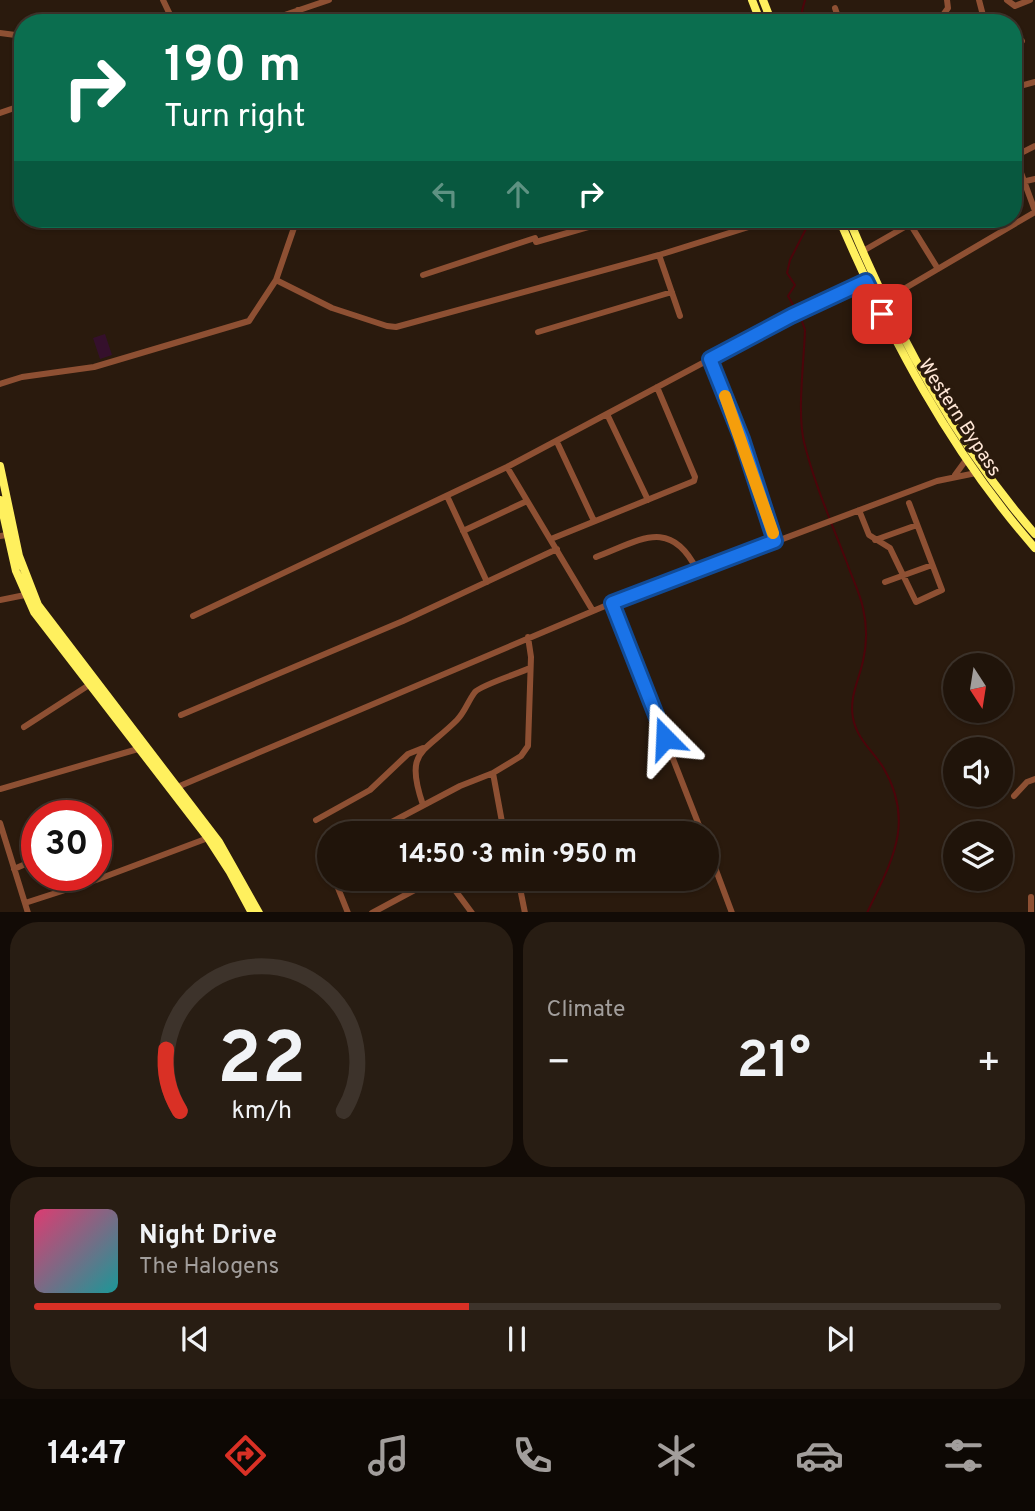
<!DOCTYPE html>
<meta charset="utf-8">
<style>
:root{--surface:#20140a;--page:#281d13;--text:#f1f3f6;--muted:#a29e9c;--line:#3d332b;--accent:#d93025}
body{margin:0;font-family:Overpass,sans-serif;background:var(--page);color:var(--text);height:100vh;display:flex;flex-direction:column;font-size:26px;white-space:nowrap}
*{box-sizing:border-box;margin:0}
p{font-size:23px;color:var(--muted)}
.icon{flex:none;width:38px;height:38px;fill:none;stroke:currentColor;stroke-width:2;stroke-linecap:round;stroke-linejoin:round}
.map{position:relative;height:912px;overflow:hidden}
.panel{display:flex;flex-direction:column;gap:10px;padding:10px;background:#120b06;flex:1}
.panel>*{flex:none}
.guide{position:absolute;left:14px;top:14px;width:1008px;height:214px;border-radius:28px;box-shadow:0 2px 5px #0004,0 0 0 2px var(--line);background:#0b6e4f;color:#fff;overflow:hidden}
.needle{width:46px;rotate:168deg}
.controls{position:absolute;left:943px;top:653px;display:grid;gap:14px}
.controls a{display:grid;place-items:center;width:70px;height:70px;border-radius:50%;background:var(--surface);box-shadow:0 2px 5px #0004,0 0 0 2px var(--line);font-size:35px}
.speed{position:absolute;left:21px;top:800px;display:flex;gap:14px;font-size:35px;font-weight:700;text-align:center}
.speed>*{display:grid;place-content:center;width:91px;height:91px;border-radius:50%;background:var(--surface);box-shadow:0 2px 5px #0004,0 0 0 2px var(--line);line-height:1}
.speed .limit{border:10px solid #d22;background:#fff;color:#111}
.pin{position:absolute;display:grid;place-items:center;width:60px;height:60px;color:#fff;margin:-30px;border-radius:14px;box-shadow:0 4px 10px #0006}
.me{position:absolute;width:77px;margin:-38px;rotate:339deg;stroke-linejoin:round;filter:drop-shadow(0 0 5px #0008)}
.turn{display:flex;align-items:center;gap:24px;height:147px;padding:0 35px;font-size:32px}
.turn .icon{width:91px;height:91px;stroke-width:2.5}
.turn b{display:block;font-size:49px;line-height:60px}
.lanes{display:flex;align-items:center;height:66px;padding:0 35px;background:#0003;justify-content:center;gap:35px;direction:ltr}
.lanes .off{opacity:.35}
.big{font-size:52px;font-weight:700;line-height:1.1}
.panel .card{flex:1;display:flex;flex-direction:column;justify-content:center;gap:10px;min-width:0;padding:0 24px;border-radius:28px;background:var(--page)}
.panel .dial{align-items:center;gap:0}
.dial svg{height:182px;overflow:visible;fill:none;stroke:var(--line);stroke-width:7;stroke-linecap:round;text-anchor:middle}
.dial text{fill:var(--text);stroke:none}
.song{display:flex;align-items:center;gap:21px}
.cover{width:84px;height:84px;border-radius:10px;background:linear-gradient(135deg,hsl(340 70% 55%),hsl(180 70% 35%))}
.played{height:7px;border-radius:4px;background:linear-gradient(90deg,var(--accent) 45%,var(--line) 45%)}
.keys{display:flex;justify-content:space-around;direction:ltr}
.heat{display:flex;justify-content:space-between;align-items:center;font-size:38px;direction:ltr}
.panel .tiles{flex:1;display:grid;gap:10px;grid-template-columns:1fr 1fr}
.card:last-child{grid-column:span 2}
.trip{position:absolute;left:317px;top:821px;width:402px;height:70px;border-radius:35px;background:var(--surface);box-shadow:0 2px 5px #0004,0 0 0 2px var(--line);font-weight:700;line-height:70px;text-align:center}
.menu{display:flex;height:112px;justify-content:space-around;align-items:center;background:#0d0804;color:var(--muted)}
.menu .icon{width:49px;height:49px}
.menu .current{color:var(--accent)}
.menu b{font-size:32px;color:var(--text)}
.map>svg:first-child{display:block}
.garden{fill:#35102c}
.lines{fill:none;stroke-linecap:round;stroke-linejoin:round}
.stream{stroke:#4c040a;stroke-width:2}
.minor{stroke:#8e5033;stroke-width:6}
.major{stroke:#fff05e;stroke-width:8}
.route-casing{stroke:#114b97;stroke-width:18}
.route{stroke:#1a73e8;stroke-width:12}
.slow{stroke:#f59e0b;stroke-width:12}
.labels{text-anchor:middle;stroke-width:7;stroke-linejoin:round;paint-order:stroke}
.street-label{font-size:19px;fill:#ffe7d7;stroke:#2a1a0d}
</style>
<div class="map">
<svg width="1035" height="913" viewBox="0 0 1035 913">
<rect width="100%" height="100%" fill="#2a1a0d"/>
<!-- garden -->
<path class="garden" d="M105,334L112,355L100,359L93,338Z"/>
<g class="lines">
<!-- stream -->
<path class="stream" d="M804,23L802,11L805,0
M796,310L788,296L795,285L787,273L790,260L811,219
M800,315L805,330C804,362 797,412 804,442C814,483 832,524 847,563C852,578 860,593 863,608C867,625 867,644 863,661C859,680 849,697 853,718C857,739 872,750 883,767C916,823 891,862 867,913"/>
<!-- minor -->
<path class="minor" d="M163,0L174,23
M979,0L985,23
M1007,0L1015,6L1030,0
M835,8L840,23
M298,10L299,23
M261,23L329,0
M912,23L943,15L948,8L947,0
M0,33L23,36
M1013,43L1022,41
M1013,88L1035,82
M0,113L23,105
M1013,151L1035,211
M1015,156L1035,146
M1013,184L1035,179
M907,219L938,269
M536,242L616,219
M863,251L910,224L922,219
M659,255L680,316
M423,275L535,238
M276,280L332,308L387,326L396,327L659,255L774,219
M885,300L1035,212
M538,332L672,292
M710,359L742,439L775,541
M0,384L22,377L94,367L249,321L276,280L297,219
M607,414L648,500
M557,442L594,521
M507,467L593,611
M955,475L966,460
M447,496L487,582
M859,510L869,535L890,548L916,602L942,590L909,503
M463,531L527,501
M0,536L7,535
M551,539L694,481L695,477L657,387
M875,540L917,525
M596,557C639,541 670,516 697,570
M885,582L932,565
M0,600L25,595
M612,603L702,833
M193,616L507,467L791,316L866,281
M181,715L403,621L557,549
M24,727L89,685
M175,788L612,603L937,481L976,473
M0,789L138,749
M1014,796L1027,782L1035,779
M423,805C404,750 423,754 457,720C465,712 468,701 475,692C481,685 520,673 530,668
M46,816L49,809
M316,820L370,790L408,754L423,748
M0,823L28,913
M371,833L460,786L493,773
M504,833L493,773L521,756L528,746L531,657L528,637
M707,846L732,913
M14,869L37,859
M334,878L348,913
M446,878L472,913
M518,878L525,913
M1031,897V913
M25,903L96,880L208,838
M372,913L437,878"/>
<!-- major -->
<path class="major" d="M752,0L761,23
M763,0L772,23
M839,219C890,337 949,450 1035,548
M849,219C895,331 955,442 1035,534
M0,466L19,556L38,605L219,842L259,913
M0,500L16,571L34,612L208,838L230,872L252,913"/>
</g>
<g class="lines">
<!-- route casing -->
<g class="route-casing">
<path id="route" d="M665,738L612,603L775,541L742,439L710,359L791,316L866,281L882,314"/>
</g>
<!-- route -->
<use href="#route" class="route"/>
<!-- slow -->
<path class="slow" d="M725,396L773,533"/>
</g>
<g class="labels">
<!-- street labels -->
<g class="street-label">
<text transform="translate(961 417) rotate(57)" y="7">Western Bypass</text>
</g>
</g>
</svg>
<div class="controls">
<a><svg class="needle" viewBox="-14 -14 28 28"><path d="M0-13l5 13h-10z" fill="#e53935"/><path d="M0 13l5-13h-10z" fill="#a29e9c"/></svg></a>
<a><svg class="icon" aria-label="sound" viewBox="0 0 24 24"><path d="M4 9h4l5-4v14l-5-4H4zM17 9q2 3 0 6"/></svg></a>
<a><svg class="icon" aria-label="layers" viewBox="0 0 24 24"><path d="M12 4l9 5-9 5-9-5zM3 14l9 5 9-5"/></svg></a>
</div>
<div class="speed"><div class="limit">30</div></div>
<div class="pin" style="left:882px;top:314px;background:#d93025"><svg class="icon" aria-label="arrive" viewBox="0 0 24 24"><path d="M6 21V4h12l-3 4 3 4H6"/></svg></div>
<svg class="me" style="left:665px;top:738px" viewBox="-20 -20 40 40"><path d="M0-17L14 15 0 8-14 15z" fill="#1a73e8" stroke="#fff" stroke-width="4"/></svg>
<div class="trip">14:50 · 3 min · 950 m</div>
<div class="guide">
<div class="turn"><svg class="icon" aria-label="right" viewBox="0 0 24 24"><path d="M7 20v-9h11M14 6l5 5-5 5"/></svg><div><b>190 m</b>Turn right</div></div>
<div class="lanes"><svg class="icon off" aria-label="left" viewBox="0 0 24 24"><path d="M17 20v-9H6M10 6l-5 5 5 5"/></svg><svg class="icon off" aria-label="ahead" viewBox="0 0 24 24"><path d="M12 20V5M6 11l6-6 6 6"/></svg><svg class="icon" aria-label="right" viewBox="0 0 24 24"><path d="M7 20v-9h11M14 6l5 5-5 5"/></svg></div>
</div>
</div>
<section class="panel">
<div class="tiles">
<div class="card dial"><svg viewBox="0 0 100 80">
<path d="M14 69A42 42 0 1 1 86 69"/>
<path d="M14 69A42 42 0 0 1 8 42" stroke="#d93025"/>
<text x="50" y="56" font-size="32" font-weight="700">22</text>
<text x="50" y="72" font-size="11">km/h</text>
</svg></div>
<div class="card"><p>Climate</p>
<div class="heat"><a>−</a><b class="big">21°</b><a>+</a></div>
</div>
<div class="card">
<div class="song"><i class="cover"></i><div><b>Night Drive</b><p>The Halogens</p></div></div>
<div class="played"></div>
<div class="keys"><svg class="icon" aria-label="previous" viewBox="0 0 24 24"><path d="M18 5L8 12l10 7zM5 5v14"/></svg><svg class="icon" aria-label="pause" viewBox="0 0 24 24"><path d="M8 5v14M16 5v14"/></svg><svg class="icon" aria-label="next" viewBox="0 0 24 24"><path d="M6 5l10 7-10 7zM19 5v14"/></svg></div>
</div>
</div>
</section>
<nav class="menu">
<b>14:47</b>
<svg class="icon current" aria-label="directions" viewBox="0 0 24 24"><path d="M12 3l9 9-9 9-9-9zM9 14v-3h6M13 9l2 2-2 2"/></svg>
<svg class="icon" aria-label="music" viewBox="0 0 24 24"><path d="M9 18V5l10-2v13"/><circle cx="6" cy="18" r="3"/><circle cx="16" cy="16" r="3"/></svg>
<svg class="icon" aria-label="phone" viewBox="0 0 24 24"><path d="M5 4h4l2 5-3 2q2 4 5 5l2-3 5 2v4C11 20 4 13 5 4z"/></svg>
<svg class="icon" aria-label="climate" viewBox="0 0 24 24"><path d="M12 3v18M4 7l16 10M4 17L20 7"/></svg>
<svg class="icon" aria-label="car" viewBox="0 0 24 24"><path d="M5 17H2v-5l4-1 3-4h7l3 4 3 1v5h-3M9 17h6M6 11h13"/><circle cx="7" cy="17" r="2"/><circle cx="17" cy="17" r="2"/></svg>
<svg class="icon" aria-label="filters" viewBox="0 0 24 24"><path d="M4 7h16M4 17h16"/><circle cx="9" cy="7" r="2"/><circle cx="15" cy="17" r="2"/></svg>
</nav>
